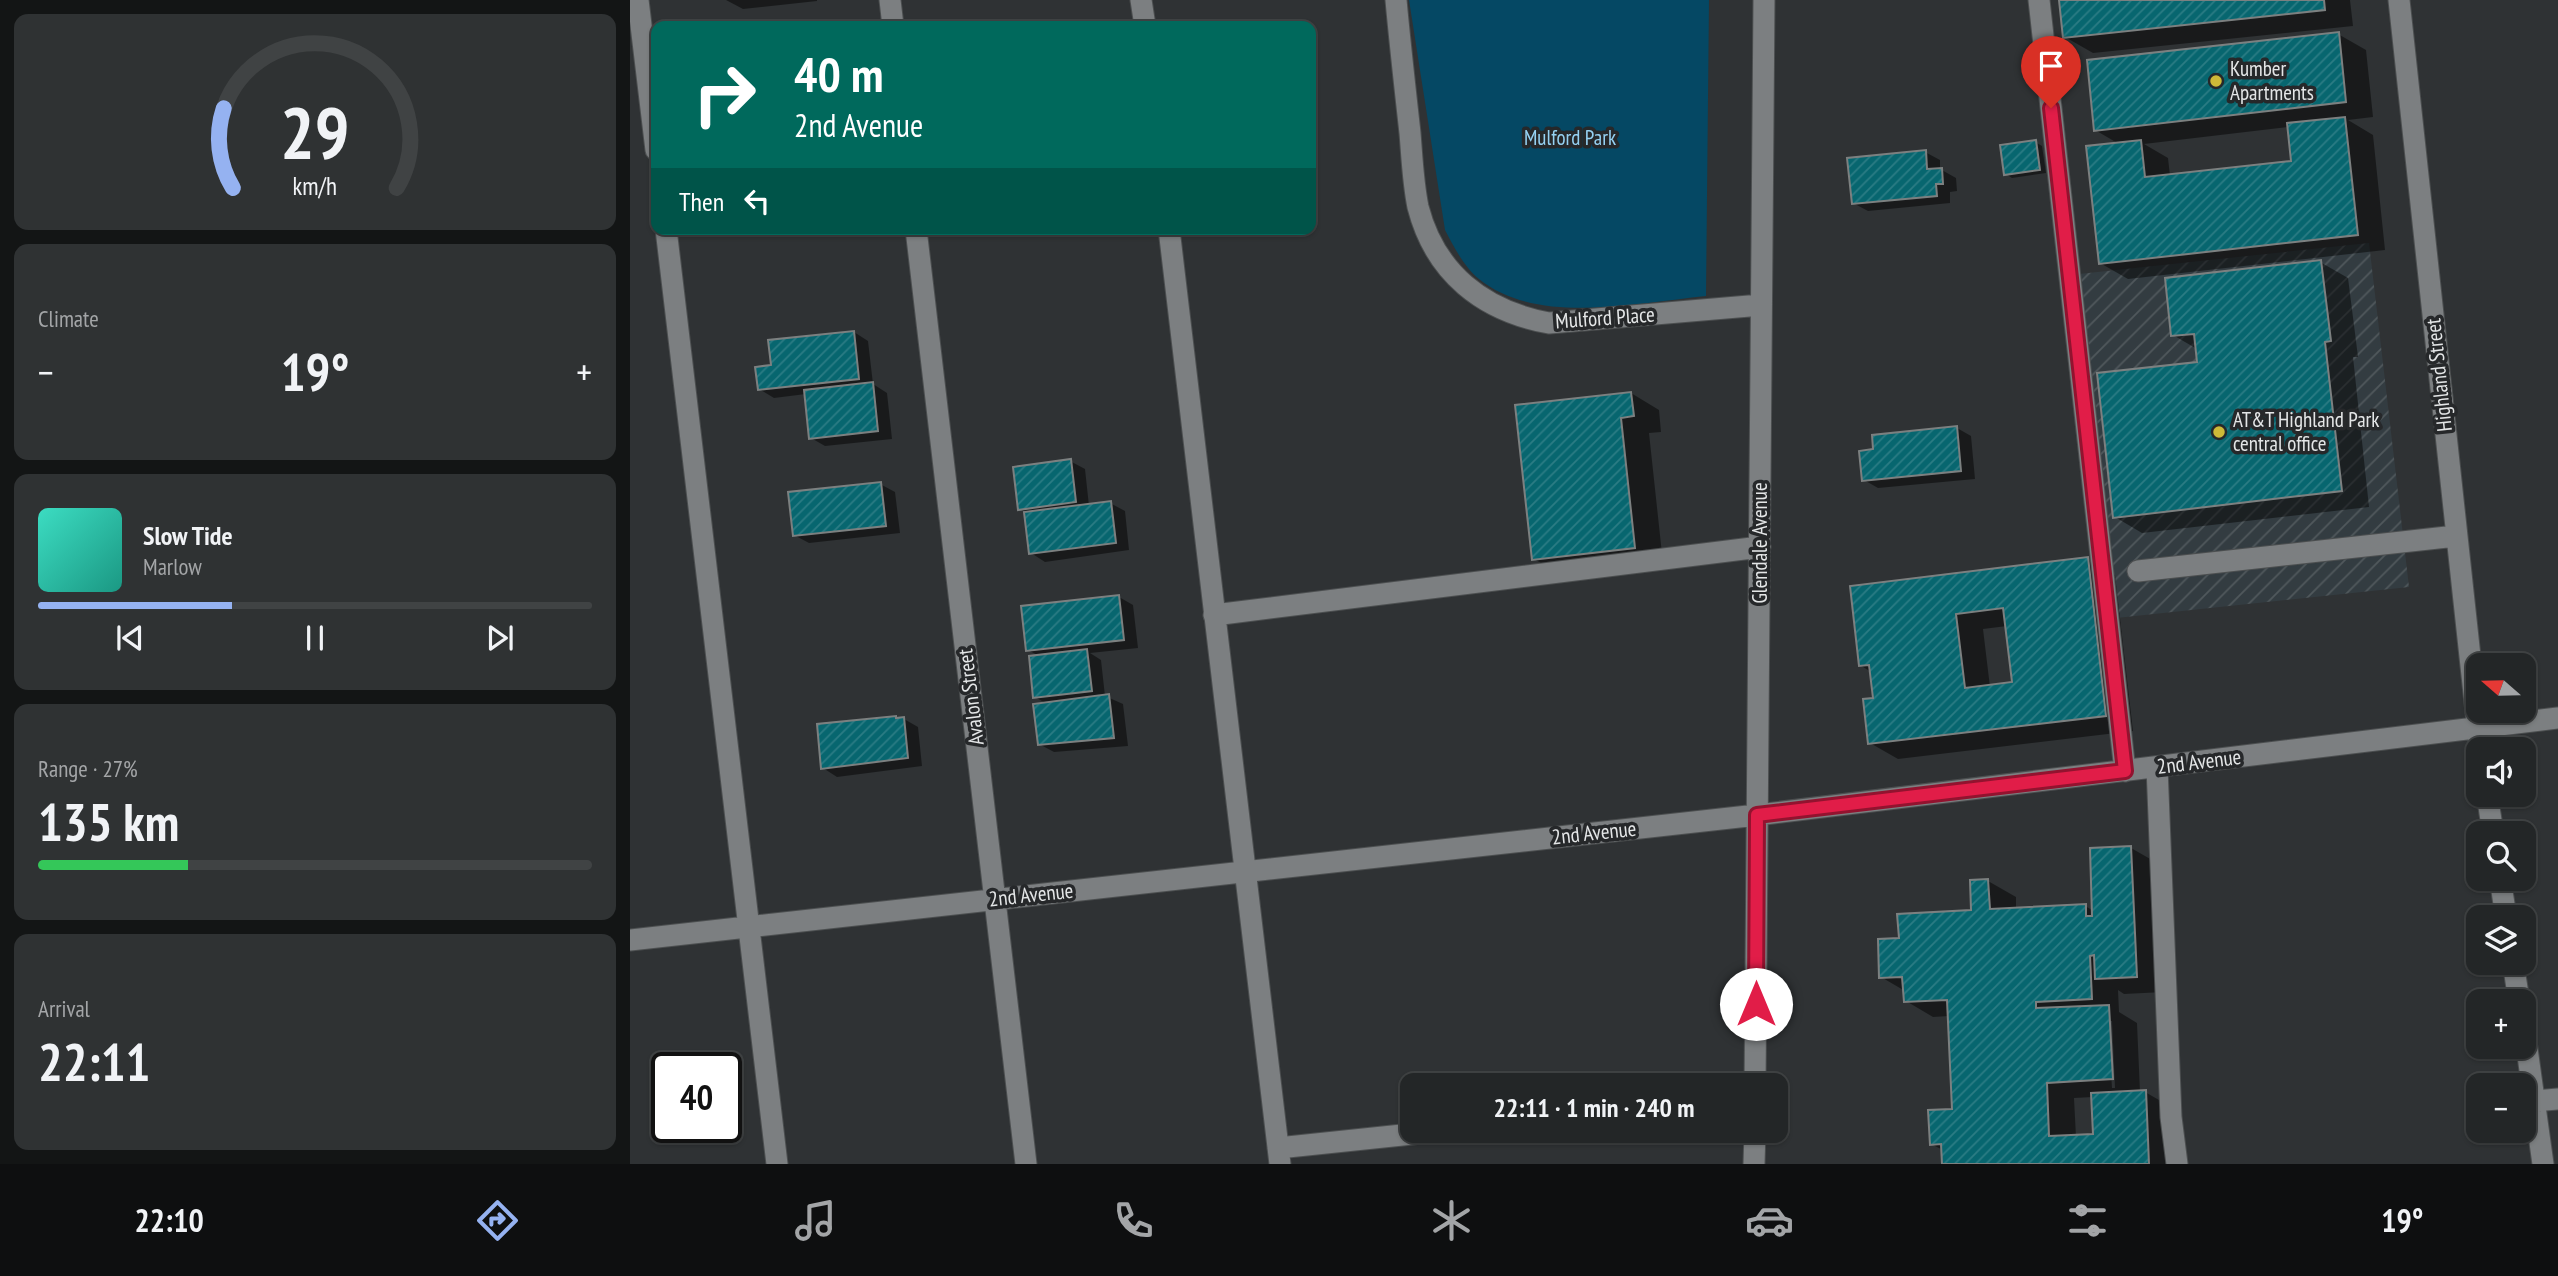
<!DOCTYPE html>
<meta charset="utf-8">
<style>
:root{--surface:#232627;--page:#2f3233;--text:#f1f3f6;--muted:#a3a5a7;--line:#404344;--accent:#95b2f1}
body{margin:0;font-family:"PT Sans Narrow",sans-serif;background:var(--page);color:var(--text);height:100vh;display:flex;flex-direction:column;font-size:26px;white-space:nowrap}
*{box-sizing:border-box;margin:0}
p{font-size:23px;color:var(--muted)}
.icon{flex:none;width:38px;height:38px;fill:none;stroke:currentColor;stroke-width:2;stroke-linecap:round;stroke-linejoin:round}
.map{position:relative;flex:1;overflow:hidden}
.sheet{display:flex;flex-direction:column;gap:14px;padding:14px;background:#131515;width:630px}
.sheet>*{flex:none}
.banner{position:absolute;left:21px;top:21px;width:665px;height:214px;border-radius:14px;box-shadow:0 2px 5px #0004,0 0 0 2px var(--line);background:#00695c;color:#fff;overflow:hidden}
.needle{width:46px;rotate:290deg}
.tools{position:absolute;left:1836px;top:653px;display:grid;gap:14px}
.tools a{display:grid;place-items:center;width:70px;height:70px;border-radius:14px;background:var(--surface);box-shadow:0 2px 5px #0004,0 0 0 2px var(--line);font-size:35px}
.speed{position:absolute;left:21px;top:1052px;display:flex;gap:14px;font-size:35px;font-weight:700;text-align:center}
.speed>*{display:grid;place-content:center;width:91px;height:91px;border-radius:50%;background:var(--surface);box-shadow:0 2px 5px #0004,0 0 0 2px var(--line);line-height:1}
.speed .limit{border:4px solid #111;border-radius:10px;background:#fff;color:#111}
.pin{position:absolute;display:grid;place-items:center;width:60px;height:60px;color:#fff;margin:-72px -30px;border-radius:50% 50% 50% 0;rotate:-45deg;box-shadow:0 0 7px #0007}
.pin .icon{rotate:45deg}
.me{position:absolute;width:77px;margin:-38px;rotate:0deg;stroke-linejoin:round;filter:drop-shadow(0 0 5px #0008)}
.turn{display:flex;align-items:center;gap:24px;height:147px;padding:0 28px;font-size:32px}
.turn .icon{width:91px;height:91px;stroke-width:2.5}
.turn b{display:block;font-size:49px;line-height:60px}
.then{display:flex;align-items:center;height:66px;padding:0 28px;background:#0003;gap:14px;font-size:26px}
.big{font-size:52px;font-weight:700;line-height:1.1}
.sheet .tile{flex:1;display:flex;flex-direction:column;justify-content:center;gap:10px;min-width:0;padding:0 24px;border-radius:14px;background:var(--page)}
.sheet .dial{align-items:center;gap:0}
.dial svg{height:182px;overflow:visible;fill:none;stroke:var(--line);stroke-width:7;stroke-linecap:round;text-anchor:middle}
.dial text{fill:var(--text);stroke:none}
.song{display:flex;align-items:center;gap:21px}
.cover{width:84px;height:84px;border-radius:10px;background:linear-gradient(135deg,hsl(170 70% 55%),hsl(170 70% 35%))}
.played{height:7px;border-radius:4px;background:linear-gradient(90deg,var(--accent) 35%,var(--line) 35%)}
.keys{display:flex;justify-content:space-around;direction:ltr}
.heat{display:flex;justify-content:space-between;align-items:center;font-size:38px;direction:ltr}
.charge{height:10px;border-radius:5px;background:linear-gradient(90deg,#34c759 27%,var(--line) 0)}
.trip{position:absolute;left:770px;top:1073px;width:388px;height:70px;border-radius:14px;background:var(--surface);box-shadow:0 2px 5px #0004,0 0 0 2px var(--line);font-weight:700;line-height:70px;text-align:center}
.tabs{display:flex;height:112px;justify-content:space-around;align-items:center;background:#0e0f10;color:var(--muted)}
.tabs .icon{width:49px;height:49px}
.tabs .current{color:var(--accent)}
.tabs b{font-size:32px;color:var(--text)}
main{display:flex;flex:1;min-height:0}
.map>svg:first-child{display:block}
.industrial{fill:url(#industrial-furrows)}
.green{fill:#054864}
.shadow{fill:#0007;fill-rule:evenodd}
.building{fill:url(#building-hatch);stroke:#7c8080;stroke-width:2;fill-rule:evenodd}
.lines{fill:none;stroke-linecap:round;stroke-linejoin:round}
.minor-casing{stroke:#4c4f50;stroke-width:23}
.minor{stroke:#7c7f81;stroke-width:21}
.route-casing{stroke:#92132f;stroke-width:18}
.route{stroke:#e11d48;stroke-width:12}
.poi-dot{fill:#cdb938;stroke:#26282a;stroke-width:2.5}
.labels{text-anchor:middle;stroke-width:7;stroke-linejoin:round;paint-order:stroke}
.poi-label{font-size:21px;fill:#e4e6e7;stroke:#26282a;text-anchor:start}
.park-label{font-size:21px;fill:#95d1f2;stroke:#26282a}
.street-label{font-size:21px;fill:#e4e6e7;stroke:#26282a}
</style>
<main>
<section class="sheet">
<div class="tile dial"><svg viewBox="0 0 100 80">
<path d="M14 69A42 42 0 1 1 86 69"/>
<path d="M14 69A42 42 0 0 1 10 34" stroke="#95b2f1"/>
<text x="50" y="56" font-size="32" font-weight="700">29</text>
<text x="50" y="72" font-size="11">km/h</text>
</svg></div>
<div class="tile"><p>Climate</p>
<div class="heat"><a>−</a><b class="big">19°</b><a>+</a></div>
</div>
<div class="tile">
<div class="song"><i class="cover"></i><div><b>Slow Tide</b><p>Marlow</p></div></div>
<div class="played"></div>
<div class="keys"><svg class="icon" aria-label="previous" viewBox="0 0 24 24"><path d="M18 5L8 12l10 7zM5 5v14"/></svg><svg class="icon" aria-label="pause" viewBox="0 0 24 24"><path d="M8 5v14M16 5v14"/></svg><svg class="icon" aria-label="next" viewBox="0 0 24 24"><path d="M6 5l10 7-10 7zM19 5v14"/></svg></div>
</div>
<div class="tile"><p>Range · 27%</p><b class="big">135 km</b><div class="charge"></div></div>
<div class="tile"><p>Arrival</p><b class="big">22:11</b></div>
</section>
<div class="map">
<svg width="1928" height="1164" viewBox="0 0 1928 1164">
<defs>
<pattern id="industrial-furrows" width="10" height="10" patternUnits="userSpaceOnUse" patternTransform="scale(1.75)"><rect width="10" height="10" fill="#333c41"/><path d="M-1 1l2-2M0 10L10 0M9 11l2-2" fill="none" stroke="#50585c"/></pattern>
<pattern id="building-hatch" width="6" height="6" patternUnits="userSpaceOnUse" patternTransform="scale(1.75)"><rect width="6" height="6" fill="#07666f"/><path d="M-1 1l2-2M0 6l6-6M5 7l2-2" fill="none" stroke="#2b7c84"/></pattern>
</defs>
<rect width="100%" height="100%" fill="#2f3234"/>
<!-- industrial -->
<path class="industrial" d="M1739,243L1779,587L1486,618L1449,274Z"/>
<!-- green -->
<path class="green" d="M779,0H1079L1076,296C1006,303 907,326 849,279C834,267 824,247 815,230Z"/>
<!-- shadow -->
<path class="shadow" d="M96,0H187V1L113,9Z
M1431,0H1720L1723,26L1463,53L1435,37Z
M1708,34L1736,50L1743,117L1718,120L1743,135L1755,250L1498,279L1470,263L1489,144L1465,130ZM1659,127L1663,162L1540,176L1538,158L1514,144Z
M1405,142L1412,146L1416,173L1382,178L1376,174Z
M1295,152L1310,160V169L1326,178L1327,191L1320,192V203L1238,211L1223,203Z
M1690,262L1718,278L1728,357H1723L1739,507L1512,533L1485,517L1569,364L1567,349L1543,335Z
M224,332L238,341L243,384L257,393L262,439L195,446L181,438L176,394L144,398L129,389L143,367Z
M1001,393L1029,410L1031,432L1019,433L1033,563L932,575L904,559Z
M1327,428L1341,436L1345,479L1248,488L1234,480Z
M440,461L455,469L459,506L480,503L495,511L499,550L415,562L401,553L395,512L390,509Z
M250,484L265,492L270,533L179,543L164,535Z
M1457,559L1485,575L1503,731L1268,759L1240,743L1245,700L1241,672L1230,665L1222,587ZM1377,626L1384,684L1360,687L1353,629Z
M489,597L503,605L508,648L460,653L471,660L475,696L493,704L498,746L424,752L409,744L417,704L405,697L409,656L398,650Z
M266,718L274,719L288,727L292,766L207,777L193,768Z
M1501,848L1529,864L1534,992L1494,994L1488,990L1489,1012L1507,1023L1510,1092H1515L1543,1108L1546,1164H1314L1313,1150L1301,1144L1323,1111L1319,1016L1303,1017L1276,1001L1275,991L1251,977L1270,940L1343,912L1358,881L1386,897V910L1455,906L1464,911ZM1478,1021H1482L1485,1088H1482ZM1463,1097L1465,1136L1446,1137L1444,1098Z"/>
<!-- building -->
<path class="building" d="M1429,0H1694L1695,10L1433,38Z
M1709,32L1716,102L1464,131L1457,60Z
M1715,117L1728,235L1469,264L1456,146L1511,140L1515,177L1661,161L1657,123Z
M1406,140L1410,170L1374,175L1370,145Z
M1296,150L1297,169L1312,168L1313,184H1306L1307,196L1222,204L1217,158Z
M1691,260L1701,341L1695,342L1712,491L1483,518L1467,373L1567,362L1564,334L1541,336L1535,278Z
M224,331L229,379L128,390L125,367L141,365L138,340Z
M243,382L248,431L179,439L174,390Z
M1001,392L1004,416L991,418L1005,548L902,560L885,405Z
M1327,426L1331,471L1232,481L1229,451L1243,449L1242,435Z
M441,459L446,502L388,510L383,467Z
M251,482L256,526L163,536L158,492Z
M481,501L486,543L399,554L394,512Z
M1458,557L1476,716L1238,744L1233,699L1243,698L1239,665L1229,666L1220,586ZM1373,608L1382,682L1335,688L1326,614Z
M489,595L494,640L396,651L391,606Z
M457,649L462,691L403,698L399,656Z
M479,694L484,738L408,745L403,704Z
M266,716V718L274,717L278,758L191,769L187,724Z
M1501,846L1507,977L1465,979L1464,955L1460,956L1462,999L1406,1002V1008L1479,1005L1483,1079L1417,1083L1419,1136L1463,1134L1461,1093L1516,1090L1519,1164H1312L1311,1144L1300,1145L1298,1110L1322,1109L1317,1000L1274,1002L1272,977L1249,978L1248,939L1269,938L1267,914L1341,910L1340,880L1358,879L1360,909L1456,904V916H1462L1460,848Z"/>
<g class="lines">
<!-- minor casing -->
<g class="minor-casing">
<path id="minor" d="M8,0L26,150
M260,0L263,26
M511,0L515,26
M766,0C770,44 775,88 780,133C782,157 783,183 788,207C805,273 853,311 919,323L1131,305
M1409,0L1495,771
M1769,0L1850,749
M36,229L147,1164
M286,229L396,1164
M539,229L650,1164
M1508,571L1826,536
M584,615L1130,547
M1527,767L1541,1117L1547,1164
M1857,794L1863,833
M1870,878L1876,917
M0,940L1127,815L1928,718
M1883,962L1889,1001
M1894,1027L1913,1164
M1125,1085L1134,0
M1905,1101L1928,1099
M648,1148L820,1130
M1124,1164L1125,1130"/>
</g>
<!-- minor -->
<use href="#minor" class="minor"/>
</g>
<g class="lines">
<!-- route casing -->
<g class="route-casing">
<path id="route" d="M1126,1004L1127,815L1495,771L1421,108"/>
</g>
<!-- route -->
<use href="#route" class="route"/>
</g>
<!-- markers -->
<g class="poi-dot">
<circle cx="1586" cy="81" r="7"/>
<circle cx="1589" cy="432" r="7"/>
</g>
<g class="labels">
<!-- poi labels -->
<g class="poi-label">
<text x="1600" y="76">Kumber<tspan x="1600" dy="24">Apartments</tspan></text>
<text x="1603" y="427">AT&amp;T Highland Park<tspan x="1603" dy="24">central office</tspan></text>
</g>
<!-- park labels -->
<g class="park-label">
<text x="940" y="145">Mulford Park</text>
</g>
<!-- street labels -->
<g class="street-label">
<text transform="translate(975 318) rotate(-4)" y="7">Mulford Place</text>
<text transform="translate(1809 375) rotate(-96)" y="7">Highland Street</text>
<text transform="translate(1130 543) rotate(-90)" y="7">Glendale Avenue</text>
<text transform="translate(341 697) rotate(-97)" y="7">Avalon Street</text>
<text transform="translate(1569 762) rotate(-7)" y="7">2nd Avenue</text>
<text transform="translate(964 833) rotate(-6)" y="7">2nd Avenue</text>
<text transform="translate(401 895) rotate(-6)" y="7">2nd Avenue</text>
</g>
</g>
</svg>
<div class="tools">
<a><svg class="needle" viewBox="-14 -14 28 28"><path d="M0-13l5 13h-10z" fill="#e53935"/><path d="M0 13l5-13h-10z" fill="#a3a5a7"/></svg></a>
<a><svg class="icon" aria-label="sound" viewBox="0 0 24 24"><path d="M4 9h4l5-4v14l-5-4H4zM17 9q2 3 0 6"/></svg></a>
<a><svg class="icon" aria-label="search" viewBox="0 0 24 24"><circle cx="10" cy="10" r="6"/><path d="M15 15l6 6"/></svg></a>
<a><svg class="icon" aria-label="layers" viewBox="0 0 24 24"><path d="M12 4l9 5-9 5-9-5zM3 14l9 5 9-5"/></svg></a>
<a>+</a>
<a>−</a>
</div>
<div class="speed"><div class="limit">40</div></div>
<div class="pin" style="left:1421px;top:108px;background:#d93025"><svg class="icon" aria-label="arrive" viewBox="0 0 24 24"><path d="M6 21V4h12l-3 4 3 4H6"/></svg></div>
<svg class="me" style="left:1126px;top:1004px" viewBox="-20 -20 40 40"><circle r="19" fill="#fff"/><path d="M0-13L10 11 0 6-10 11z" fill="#e11d48"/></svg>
<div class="trip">22:11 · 1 min · 240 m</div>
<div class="banner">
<div class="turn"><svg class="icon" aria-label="right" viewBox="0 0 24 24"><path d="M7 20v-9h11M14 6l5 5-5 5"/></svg><div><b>40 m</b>2nd Avenue</div></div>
<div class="then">Then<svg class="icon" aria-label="left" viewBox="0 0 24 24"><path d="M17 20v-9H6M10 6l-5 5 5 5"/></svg></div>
</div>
</div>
</main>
<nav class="tabs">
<b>22:10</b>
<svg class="icon current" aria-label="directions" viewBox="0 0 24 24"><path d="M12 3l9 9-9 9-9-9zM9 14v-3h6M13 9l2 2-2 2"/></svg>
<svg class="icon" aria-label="music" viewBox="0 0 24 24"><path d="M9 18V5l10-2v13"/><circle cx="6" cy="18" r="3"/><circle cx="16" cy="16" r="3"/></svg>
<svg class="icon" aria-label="phone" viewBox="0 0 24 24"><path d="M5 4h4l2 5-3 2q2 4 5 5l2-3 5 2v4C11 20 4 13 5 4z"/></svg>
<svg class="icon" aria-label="climate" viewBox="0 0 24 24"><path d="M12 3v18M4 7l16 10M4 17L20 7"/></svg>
<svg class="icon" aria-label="car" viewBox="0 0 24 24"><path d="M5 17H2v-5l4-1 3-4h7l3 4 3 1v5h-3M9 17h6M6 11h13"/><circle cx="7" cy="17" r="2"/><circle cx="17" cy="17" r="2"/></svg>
<svg class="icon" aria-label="filters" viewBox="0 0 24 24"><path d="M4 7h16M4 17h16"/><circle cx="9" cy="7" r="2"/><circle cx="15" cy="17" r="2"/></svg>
<b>19°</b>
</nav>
